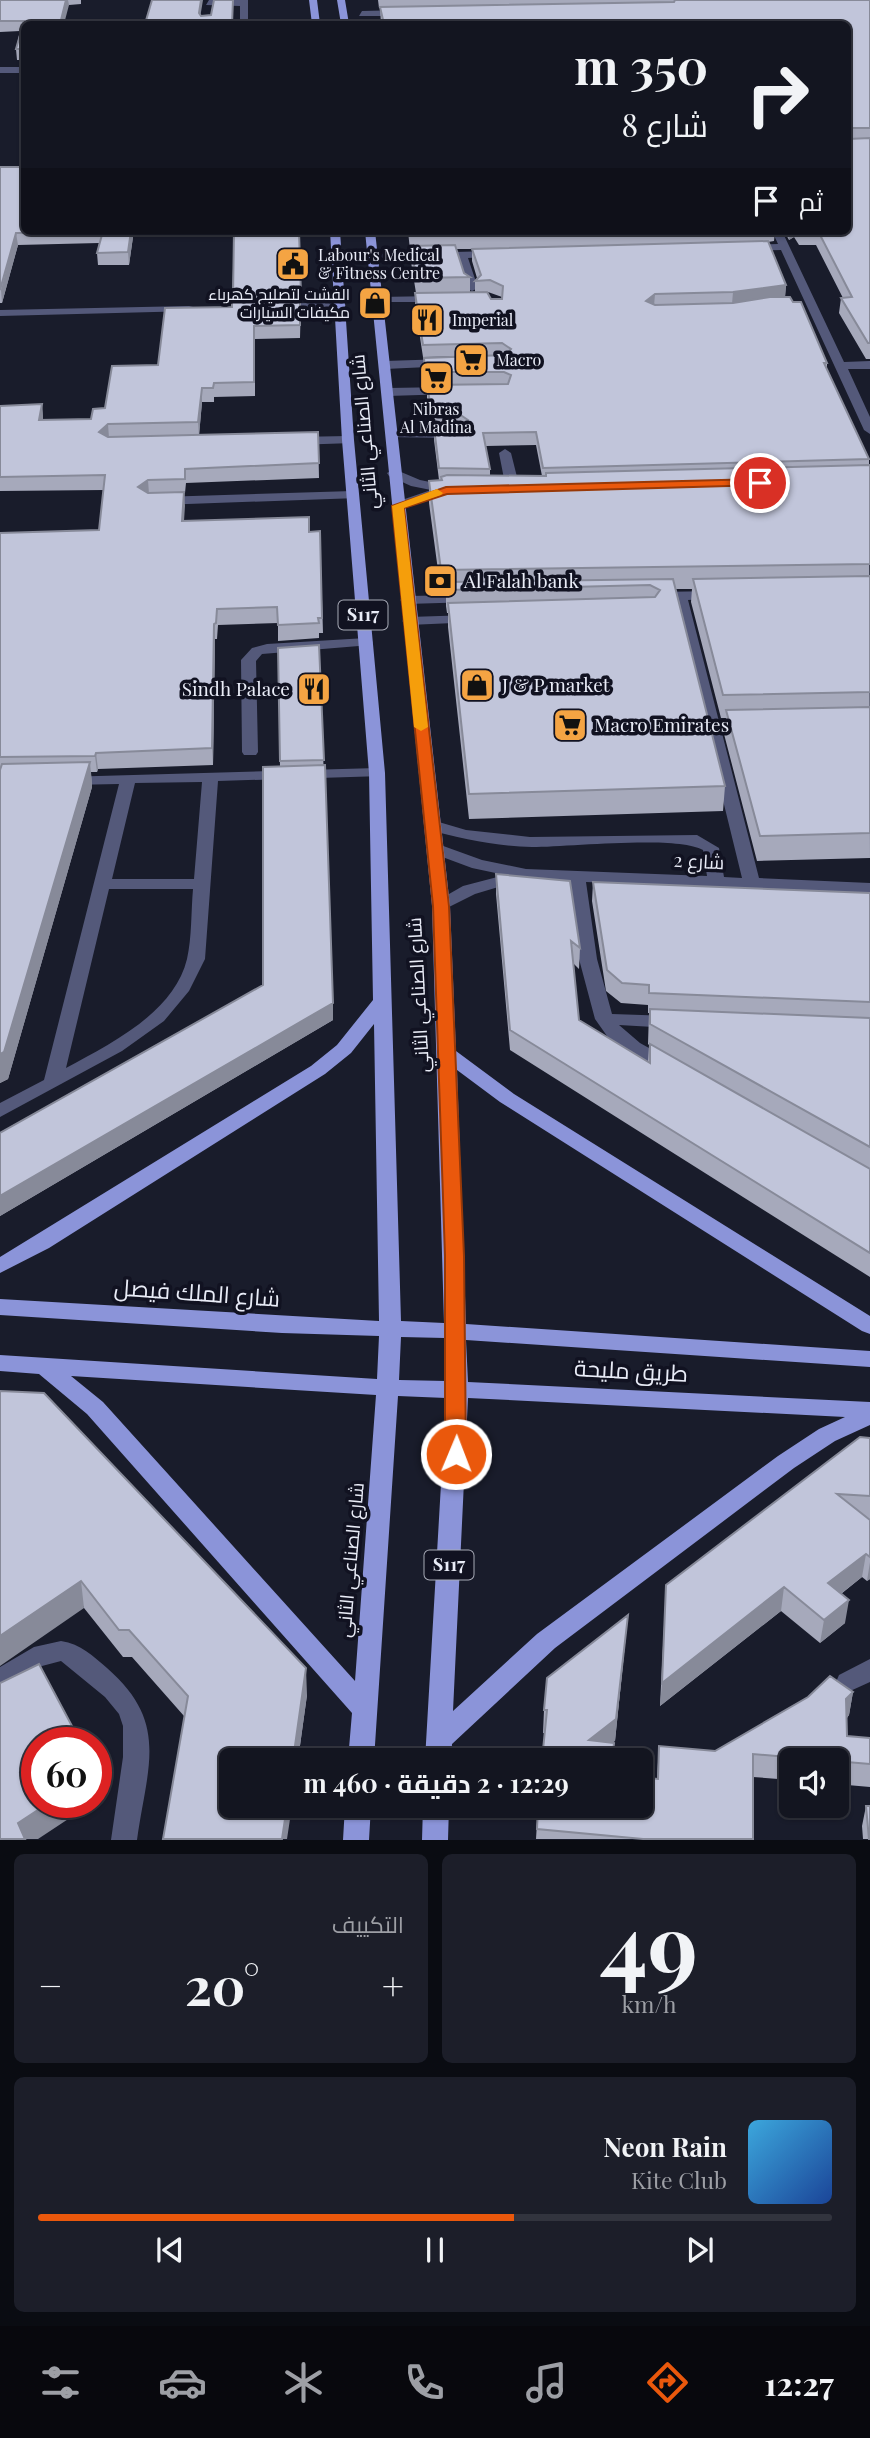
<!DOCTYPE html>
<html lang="ar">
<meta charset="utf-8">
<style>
:root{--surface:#131520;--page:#1c1e29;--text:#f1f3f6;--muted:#9d9fa5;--line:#32343e;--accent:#ea580c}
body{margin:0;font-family:"Playfair Display",Cairo,serif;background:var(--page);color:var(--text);direction:rtl;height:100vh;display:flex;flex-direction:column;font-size:26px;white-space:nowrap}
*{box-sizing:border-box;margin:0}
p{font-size:23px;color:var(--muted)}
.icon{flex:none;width:38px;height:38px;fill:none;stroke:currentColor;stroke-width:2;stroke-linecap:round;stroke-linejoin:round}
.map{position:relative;height:1840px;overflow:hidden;direction:ltr}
.side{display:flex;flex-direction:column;gap:14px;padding:14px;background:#0a0c12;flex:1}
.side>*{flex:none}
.top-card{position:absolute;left:21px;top:21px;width:830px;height:214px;border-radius:10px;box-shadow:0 2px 5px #0004,0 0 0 2px var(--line);direction:rtl;background:#131520;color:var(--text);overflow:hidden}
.controls{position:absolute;left:779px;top:1748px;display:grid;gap:14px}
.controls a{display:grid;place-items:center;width:70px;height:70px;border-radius:10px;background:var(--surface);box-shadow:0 2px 5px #0004,0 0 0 2px var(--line);font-size:35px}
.speed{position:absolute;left:21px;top:1727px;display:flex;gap:14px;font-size:35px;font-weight:700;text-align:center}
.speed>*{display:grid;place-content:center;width:91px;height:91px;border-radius:50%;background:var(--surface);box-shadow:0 2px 5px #0004,0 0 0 2px var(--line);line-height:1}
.speed .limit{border:10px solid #d22;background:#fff;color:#111}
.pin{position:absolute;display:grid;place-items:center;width:60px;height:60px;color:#fff;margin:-30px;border:4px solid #fff;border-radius:50%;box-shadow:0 2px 7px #0007}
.me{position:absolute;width:77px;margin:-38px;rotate:1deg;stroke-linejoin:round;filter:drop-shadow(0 0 5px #0008)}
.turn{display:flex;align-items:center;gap:24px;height:147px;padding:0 28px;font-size:32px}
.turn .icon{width:91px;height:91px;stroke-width:2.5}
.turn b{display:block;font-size:49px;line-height:60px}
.then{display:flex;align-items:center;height:66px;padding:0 28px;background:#0003;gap:14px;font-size:26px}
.big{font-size:52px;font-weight:700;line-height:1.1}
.side .card{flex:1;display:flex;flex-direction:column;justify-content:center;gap:10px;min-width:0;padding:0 24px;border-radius:10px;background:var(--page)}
.side .dial{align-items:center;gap:0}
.dial b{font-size:91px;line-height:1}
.song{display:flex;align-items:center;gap:21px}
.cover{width:84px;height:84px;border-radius:10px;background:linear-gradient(135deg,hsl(200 70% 55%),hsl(220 70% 35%))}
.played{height:7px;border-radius:4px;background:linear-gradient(90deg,var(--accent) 60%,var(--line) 60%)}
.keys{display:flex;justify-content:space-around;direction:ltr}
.heat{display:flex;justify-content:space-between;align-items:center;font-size:38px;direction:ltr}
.side .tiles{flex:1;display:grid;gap:14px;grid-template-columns:1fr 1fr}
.card:last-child{grid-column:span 2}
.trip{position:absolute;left:219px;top:1748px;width:434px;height:70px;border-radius:10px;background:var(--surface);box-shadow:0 2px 5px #0004,0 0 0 2px var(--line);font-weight:700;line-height:70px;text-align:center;direction:rtl}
.tab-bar{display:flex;height:112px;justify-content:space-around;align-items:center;background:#08080d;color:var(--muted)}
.tab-bar .icon{width:49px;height:49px}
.tab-bar .current{color:var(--accent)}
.tab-bar b{font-size:32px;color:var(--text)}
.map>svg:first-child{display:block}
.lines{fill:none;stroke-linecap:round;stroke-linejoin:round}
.minor{fill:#54597a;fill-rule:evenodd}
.major{fill:#8b94d9;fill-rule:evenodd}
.wall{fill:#a6a9bb;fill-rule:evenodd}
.shaded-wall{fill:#878a99}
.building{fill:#c1c5da;stroke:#878a99;stroke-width:2}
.route{fill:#ea580c;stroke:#983908;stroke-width:2}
.slow{fill:#f59e0b}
.labels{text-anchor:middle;stroke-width:7;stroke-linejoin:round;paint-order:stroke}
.far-poi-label{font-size:16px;fill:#e9ecf7;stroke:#111221;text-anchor:start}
.shield{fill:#111221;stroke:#a8abb7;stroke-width:2}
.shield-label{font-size:18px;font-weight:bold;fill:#e9ecf7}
.street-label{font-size:19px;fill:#e9ecf7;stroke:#111221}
.poi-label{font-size:19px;fill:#e9ecf7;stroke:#111221;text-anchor:start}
.near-street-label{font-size:23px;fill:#e9ecf7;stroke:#111221}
</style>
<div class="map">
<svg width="870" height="1840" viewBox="0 0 870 1840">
<rect width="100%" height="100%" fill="#191c2b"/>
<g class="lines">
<!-- minor -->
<path class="minor" d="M209,0H248V24H240V6L206,5Z
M362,11L403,10L407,13L403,16H359Z
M0,67H24V73H0Z
M772,231H782L844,362L870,361V369H848L870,417V434L864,430L781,250L749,251L744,248L749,245L778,244Z
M494,251L498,252V256L468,258L478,288L472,291L466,288L457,258L373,260L367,257L373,254Z
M378,297L437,296L443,299L437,302H374V298Z
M340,302L346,305L344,307L276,310L270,307L276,304Z
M189,306L193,307V311L0,316V310Z
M446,359L452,363L450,366L385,369L379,365L385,361Z
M448,387L452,388V394L388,396L382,392L388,388Z
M391,430H456L462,434L456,438L386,437V431Z
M348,436L353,437V443L295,445L289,441L295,437Z
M505,449L511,453L520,489L513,493L506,489L499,453Z
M394,469L420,480L455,487L457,490L403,509H393V503L431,490L411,486L389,476L387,473Z
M353,491L358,492V498L160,505L153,501L160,497Z
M716,591L721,592V598L688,600L759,878L870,883V893L723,887L717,889L710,887L586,882L597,959L612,1014L671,1016L680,1022L671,1028L619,1025L640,1043L676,1063L678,1067L676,1071L669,1073L620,1046L607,1036L595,1019L579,959L569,881L525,879L475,894L441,911L435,910L432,906L435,902L463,886L505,875L472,868L429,852L427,848L435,843L482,860L526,869L707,876L703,850C676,835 569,847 532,847C495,846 461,839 426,829L424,825L432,820L466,830L530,837L697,835L719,848L724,877L742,878L674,600H657L650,596L657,592Z
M468,595L473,596L475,599L473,602L407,604L400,600L407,596Z
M471,615L476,616L478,619L476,622L409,625L402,621L409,617Z
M366,638L373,642L371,645L262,654L256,661L258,752L256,755H244L242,752L241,660L252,648L267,644Z
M377,768L385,773L383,776L218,781L205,959L189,991L164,1021L122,1051L0,1117V1103L44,1080L119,784L69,785L63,783L61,780L63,777ZM202,782L194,879H112L135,783ZM109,889H193C191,911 192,937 187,959C174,1013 110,1044 66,1068Z
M61,1641C81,1644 93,1656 107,1668C170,1723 147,1767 137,1840H111L123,1757V1726L119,1714L105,1697L61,1661L42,1666L0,1691V1667L34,1647Z
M870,1659V1682L848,1692L839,1689L836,1682L839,1675Z"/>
<!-- major -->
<path class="major" d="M309,0H317L320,24H312Z
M337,0H345L349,24H341Z
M330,231H340L354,440L385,773L401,1321L444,1323L432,906L365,231H375L450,906L456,1051L514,1094L870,1316V1334L862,1331L500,1102L457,1070L466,1324L870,1351V1367L466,1340L468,1382L870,1402V1425L835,1441L794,1468L555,1648L452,1744L451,1760H425L446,1398L398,1396L374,1760H348L352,1713L87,1414L39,1374L0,1371V1355L377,1379L379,1336L282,1333L0,1315V1299L379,1321L374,1024L351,1053L325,1074L49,1248L0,1273V1257L311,1066L337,1045L373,1000L369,773L342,440ZM401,1337L445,1338L446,1381L399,1380ZM71,1376L376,1395L355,1681L103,1402ZM468,1398L845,1417L819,1429L778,1456L537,1634L453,1711Z
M345,1806H371L369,1840H343Z
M423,1806H449L448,1840H422Z"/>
</g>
<!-- wall -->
<path class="wall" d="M0,0H81V4L69,5L24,24V60H17L16,49L20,31L0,32Z
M378,0H870V359H866L839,313L841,298H843L816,245H799L794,237L789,240L784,231H847V24H381L380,8H379Z
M0,167L24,231H184V236L133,237L129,265H98L97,253L99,243L18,245L2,303H0Z
M234,231H299L301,300L300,338L255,339V396L214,397V402H202L199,435L318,432L319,478L186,483L185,493H184V521L309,532L320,531L323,633H319V638L278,641V623L218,625L217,639H215L213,765L98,769L97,772H91L92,787L8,1079L0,1083V533L99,530L104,490L0,491V406L42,404L43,420L91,419L232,307Z
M408,231H775L774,241L768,242L786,285L785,297L793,302L827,363V369L869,459L870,858L757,861L724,734L726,718H721L691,602L692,589H676L725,786L723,811L469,819L448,627V613H447L446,606V593H441L429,503V481L439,480L434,440V427H432L427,398V385H451H425L424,358L482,356L423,357L415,305L416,293L411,262V250H410ZM456,249H472V261L477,278L475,281V292H470V277L464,273ZM488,292L502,297V299H491ZM536,445L542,476L490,475V469L486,446Z
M319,645L333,1020L0,1216V1133L263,985L280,767L278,648Z
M496,874L580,948L579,969L573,963L579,1020L648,1062L649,1045L648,1044L649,1013H648V1005L621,1003L606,991L592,901L593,882L870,893V1277L510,1050L496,894Z
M0,1391L307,1695L298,1760H231L184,1716L132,1657H123L84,1608Z
M870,1438V1519H869L870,1520V1579L867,1581L862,1577L841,1594L845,1623L820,1643L781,1611L660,1706L666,1585Z
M628,1615L615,1741L543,1733L544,1710Z
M853,1692L849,1715L847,1718V1736L870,1738V1787L836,1784V1760H791V1780L753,1777V1839H536L538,1806L657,1779L659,1746L715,1751Z
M866,1806L870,1839H863L862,1826Z"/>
<!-- shaded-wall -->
<path class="shaded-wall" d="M66,0H68L69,5L64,24H60Z
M201,0H203L199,24V13Z
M131,231H132L133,237L129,265L128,252Z
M790,231H795L794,237L789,240Z
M16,233L18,245L2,303L1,290Z
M786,285L785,297L732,304L733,292Z
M655,294L654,306L646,301Z
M202,388V402L199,436L198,422Z
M42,404L43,418L40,435L39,420Z
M108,424L109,438L99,432Z
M148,480L149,494L138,487Z
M184,492L185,506L183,536L182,521Z
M214,624L215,639L213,765L212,748Z
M96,753L98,769L97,772L95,756Z
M90,762L92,787L8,1079L0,1083V1054Z
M333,1003V1020L0,1216V1196Z
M866,1554L862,1577L825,1606L828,1583Z
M870,1562V1579L867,1581Z
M81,1581L84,1608L0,1666V1636Z
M784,1587L781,1611L660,1706L662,1683Z
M849,1600L845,1623L820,1643L824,1620Z
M628,1615L615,1741L591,1760L589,1740Z
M306,1668L307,1695L298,1760H293Z
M853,1692L849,1715L843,1722L846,1699Z
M96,1772H97L101,1798L96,1801Z
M50,1802H94L38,1839H21L18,1823Z
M287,1806H292L287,1839H282Z"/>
<!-- building -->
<path class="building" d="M0,0H66L60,24H24V49H16L24,21H0Z
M152,0H201L199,13L201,16L211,15L214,0H233L232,24H145Z
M675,0H870V128H848L847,132V24H384L380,7L674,2Z
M847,138L848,139L870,138V343H868L841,298L852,297L818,231H847Z
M0,167H24V231H86L16,233L0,290Z
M103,231H131L128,252L97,253Z
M234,231H299L301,295L233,296Z
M409,231H611L410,236Z
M768,241L786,285L733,292L655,294L646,301L655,305L733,303L770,297H790L793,302H801L827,363H824L869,459L543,468L536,432L483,433L490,469L439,468L434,427L459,428L468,420L459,414H432L427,385L508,384L511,375L504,372H425L424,358L506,355L511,349L502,343L423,345L415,293L487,292L491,299H502L503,286L490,280L475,281L481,275L472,249Z
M455,245L464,273L470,277L416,278L411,246Z
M300,298V325L254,326V382L214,383L213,388H202L198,422L108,424L99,432L108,437L318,432L319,463L185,469V479L148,480L138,487L148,493L184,492L182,521L309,517V532L320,531L322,618H318L319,623L278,625L277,607L217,609L216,623L214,624L212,748L96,753L95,756L0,757V533L99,530L105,475L0,477V406L42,404L39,420L91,419L93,409L105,408L112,366L158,365L165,308L232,307V299Z
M870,465V564L441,570L429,481L442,480L441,477L447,475L546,476V473Z
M870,576V692L723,695L693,579Z
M673,579L725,786L469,794L448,603L655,597L660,590L650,585L447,590L446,582Z
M319,645L324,760L280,761L278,648Z
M870,707V833L760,836L726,710Z
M90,762L4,1052L0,1054V770L2,764Z
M325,765L333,1003L0,1196V1133L263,985V767Z
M496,874L570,881L580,948L571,941L579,1020L650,1063V1044L870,1169V1253L510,1030Z
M593,882L870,893V1002L649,993V985L622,983L607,970Z
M650,1009L870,1018V1147L650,1024Z
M0,1391L44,1393L306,1668L293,1760H231V1806H287L282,1839H163L188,1696L129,1630H119L81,1581L0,1636Z
M860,1437L870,1438V1496L837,1494L870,1520V1557L866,1554L828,1583L849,1600L824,1620L784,1587L662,1683L666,1585Z
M628,1615L616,1719L589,1740L614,1743L612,1760H542L547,1710H544L547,1678Z
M39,1664L81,1743H37V1802H50L18,1823L25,1839H0V1683Z
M830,1676L853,1692L846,1699L847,1736L870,1738V1764L753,1754V1839H643L537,1829L538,1806H640V1777L658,1779L659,1746L715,1751L808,1697Z
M866,1806H870V1839H869Z"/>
<!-- route -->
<path class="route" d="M760,479L764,480V485L447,494L404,508L449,906L464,1256L466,1454L463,1460L456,1462L448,1460L445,1454V1256L433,906L392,506L446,487Z"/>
<!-- slow -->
<path class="slow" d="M437,489L443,493L441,495L404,508L428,727L421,731L414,727L392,506Z"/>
<!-- icons -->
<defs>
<g id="civic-square" transform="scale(1.75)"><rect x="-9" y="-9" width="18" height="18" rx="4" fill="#f4a443" stroke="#111221"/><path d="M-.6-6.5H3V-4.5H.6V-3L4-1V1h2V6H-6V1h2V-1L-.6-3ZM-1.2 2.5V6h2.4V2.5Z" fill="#111"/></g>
<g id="shop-square" transform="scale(1.75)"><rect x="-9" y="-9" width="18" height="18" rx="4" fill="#f4a443" stroke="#111221"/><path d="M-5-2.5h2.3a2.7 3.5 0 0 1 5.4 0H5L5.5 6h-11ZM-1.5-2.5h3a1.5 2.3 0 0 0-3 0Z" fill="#111"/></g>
<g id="restaurant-square" transform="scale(1.75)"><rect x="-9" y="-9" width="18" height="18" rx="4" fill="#f4a443" stroke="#111221"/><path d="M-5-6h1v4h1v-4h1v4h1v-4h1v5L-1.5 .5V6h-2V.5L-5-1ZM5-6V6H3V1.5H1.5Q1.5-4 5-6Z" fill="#111"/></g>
<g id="supermarket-square" transform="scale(1.75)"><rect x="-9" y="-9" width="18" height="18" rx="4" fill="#f4a443" stroke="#111221"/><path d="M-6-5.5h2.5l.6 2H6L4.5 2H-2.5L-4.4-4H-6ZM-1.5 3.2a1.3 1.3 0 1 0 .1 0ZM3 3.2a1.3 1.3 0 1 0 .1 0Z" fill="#111"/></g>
<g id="bank-square" transform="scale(1.75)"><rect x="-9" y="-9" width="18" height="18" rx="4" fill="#f4a443" stroke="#111221"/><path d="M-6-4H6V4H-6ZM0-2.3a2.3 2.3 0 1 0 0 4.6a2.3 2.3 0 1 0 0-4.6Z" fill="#111"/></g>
</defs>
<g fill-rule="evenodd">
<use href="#civic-square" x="293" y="264"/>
<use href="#shop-square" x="375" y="303"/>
<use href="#restaurant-square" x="427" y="320"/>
<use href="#supermarket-square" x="471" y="360"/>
<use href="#supermarket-square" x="436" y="378"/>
<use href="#bank-square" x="440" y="581"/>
<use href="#shop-square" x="477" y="685"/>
<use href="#restaurant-square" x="314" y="689"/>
<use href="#supermarket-square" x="570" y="725"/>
</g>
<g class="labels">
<!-- far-poi labels -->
<g class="far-poi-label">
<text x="318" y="261">Labour's Medical<tspan x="318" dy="18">&amp; Fitness Centre</tspan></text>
<text x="350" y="300" text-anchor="end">الفشت لتصلیح کھرباء<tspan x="350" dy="18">مکیفات السیارات</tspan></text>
<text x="452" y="326">Imperial</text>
<text x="496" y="366">Macro</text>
<text x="436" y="415" text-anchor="middle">Nibras<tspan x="436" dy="18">Al Madina</tspan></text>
</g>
<!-- shield labels -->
<g class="shield">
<rect x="338.5" y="600.5" width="49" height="29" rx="5"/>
<rect x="424.5" y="1550.5" width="49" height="29" rx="5"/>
</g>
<g class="shield-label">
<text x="363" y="621">S117</text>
<text x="449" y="1571">S117</text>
</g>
<!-- street labels -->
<g class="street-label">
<text transform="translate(364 432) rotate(-95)" y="7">شارع الصناعي الثاني</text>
<text transform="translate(699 861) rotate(3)" y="7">شارع 2</text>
<text transform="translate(418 995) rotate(-93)" y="7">شارع الصناعي الثاني</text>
<text transform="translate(350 1560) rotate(-85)" y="7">شارع الصناعي الثاني</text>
</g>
<!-- poi labels -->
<g class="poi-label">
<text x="464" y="588">Al Falah bank</text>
<text x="502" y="692">J &amp; P market</text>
<text x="290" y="696" text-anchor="end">Sindh Palace</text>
<text x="594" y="732">Macro Emirates</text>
</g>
<!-- near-street labels -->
<g class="near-street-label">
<text transform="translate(197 1293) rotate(4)" y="8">شارع الملك فيصل</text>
<text transform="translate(631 1371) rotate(3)" y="8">طريق مليحة</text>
</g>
</g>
</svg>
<div class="controls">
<a><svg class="icon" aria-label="sound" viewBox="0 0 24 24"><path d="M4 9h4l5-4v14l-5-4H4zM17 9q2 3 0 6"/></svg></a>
</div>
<div class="speed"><div class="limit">60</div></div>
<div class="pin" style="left:760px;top:483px;background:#d93025"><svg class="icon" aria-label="arrive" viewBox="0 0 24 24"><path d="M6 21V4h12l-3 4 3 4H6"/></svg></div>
<svg class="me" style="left:456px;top:1454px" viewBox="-20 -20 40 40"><circle r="17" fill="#ea580c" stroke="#fff" stroke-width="3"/><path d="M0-11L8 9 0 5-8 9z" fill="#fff"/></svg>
<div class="trip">12:29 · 2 دقيقة · 460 m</div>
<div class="top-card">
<div class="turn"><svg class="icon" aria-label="right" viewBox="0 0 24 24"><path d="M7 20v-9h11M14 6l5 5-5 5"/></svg><div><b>350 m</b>شارع 8</div></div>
<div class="then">ثم<svg class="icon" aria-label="arrive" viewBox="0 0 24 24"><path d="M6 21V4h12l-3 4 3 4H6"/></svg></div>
</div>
</div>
<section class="side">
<div class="tiles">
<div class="card dial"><b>49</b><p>km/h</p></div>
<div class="card"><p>التكييف</p>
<div class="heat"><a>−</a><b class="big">20°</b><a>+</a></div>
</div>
<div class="card">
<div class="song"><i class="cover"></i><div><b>Neon Rain</b><p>Kite Club</p></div></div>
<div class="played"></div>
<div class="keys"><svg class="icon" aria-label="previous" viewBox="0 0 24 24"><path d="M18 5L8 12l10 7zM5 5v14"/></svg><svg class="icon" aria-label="pause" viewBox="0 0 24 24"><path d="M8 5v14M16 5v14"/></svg><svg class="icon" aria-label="next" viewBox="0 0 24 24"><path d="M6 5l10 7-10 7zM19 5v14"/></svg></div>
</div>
</div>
</section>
<nav class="tab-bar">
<b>12:27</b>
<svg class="icon current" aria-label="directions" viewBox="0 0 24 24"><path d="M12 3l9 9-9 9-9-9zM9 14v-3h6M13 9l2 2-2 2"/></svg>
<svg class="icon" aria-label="music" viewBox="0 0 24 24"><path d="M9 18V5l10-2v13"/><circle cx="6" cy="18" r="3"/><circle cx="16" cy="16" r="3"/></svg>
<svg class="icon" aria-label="phone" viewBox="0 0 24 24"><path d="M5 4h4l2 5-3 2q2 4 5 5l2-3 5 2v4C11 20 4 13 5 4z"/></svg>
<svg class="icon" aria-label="climate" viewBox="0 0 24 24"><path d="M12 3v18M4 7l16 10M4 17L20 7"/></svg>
<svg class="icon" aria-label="car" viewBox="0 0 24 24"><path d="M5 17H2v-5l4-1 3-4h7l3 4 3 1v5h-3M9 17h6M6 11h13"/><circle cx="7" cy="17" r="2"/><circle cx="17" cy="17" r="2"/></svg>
<svg class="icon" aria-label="filters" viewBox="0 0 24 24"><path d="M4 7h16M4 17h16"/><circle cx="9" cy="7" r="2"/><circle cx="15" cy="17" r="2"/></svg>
</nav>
